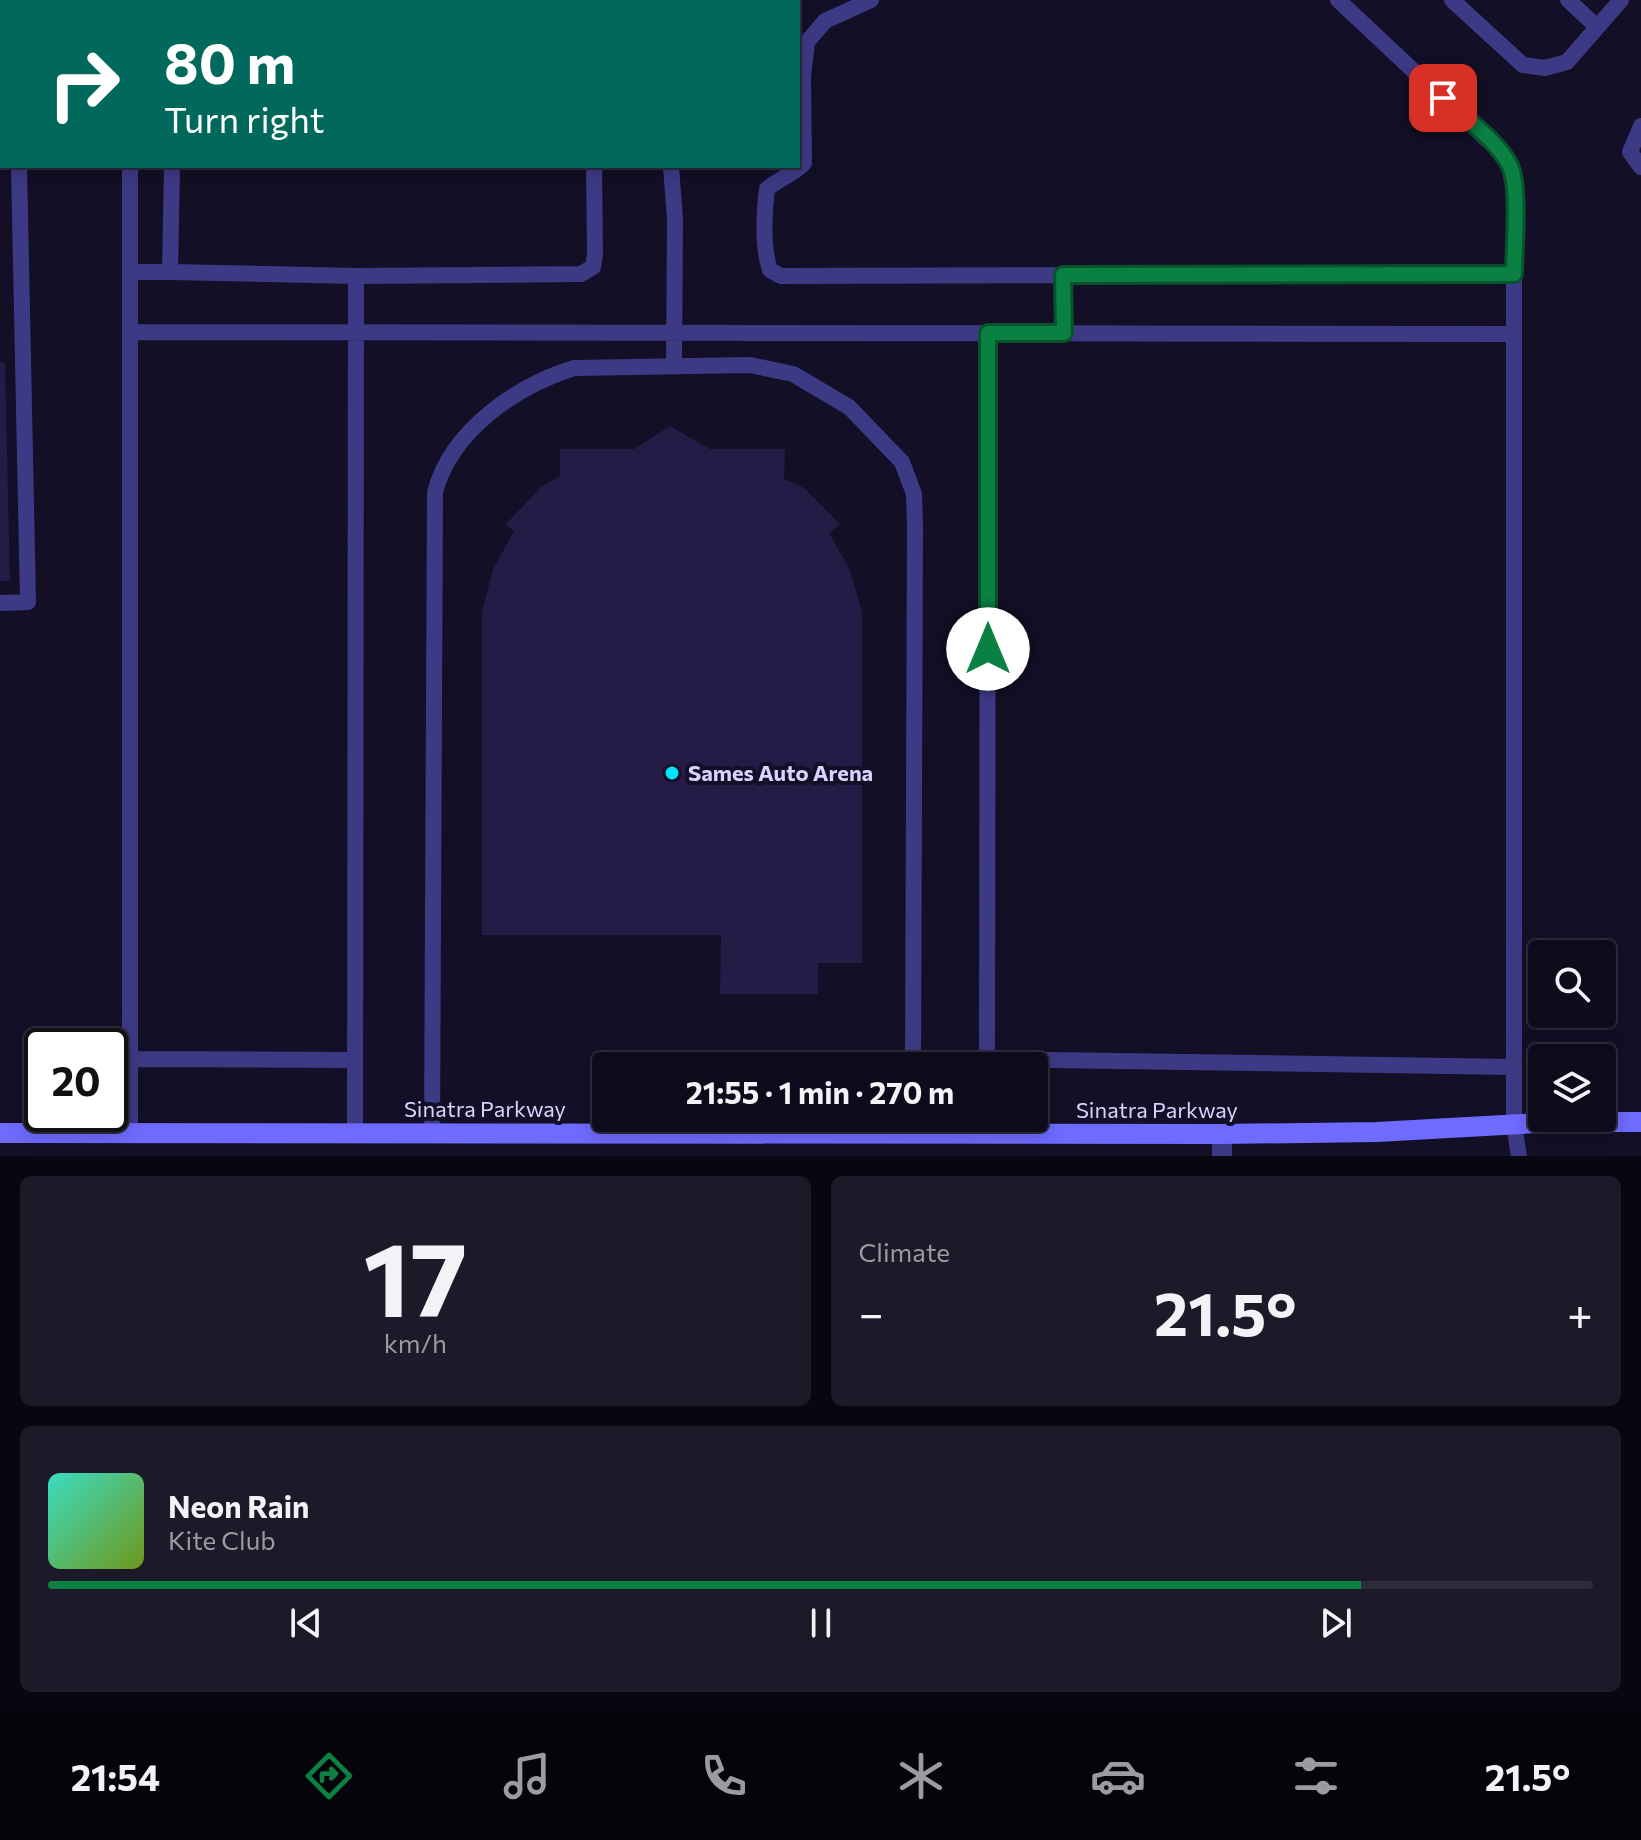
<!DOCTYPE html>
<meta charset="utf-8">
<style>
:root{--surface:#0e0b1c;--page:#1c1929;--text:#f1f3f6;--muted:#9b9ba3;--line:#2e2b3b;--accent:#0b8043}
body{margin:0;font-family:Commissioner,sans-serif;background:var(--page);color:var(--text);height:100vh;display:flex;flex-direction:column;font-size:30px;white-space:nowrap}
*{box-sizing:border-box;margin:0}
p{font-size:26px;color:var(--muted)}
.icon{flex:none;width:44px;height:44px;fill:none;stroke:currentColor;stroke-width:2;stroke-linecap:round;stroke-linejoin:round}
.map{position:relative;height:1156px;overflow:hidden}
.details{display:flex;flex-direction:column;gap:20px;padding:20px;background:#08060f;flex:1}
.details>*{flex:none}
.banner{position:absolute;left:0px;top:0px;width:800px;height:168px;box-shadow:0 4px 20px #0003,0 0 0 2px var(--line);background:#00695c;color:#fff;overflow:hidden}
.buttons{position:absolute;left:1528px;top:940px;display:grid;gap:16px}
.buttons a{display:grid;place-items:center;width:88px;height:88px;border-radius:8px;background:var(--surface);box-shadow:0 4px 20px #0003,0 0 0 2px var(--line);font-size:40px}
.speed{position:absolute;left:24px;top:1028px;display:flex;gap:16px;font-size:40px;font-weight:700;text-align:center}
.speed>*{display:grid;place-content:center;width:104px;height:104px;border-radius:50%;background:var(--surface);box-shadow:0 4px 20px #0003,0 0 0 2px var(--line);line-height:1}
.speed .limit{border:4px solid #111;border-radius:12px;background:#fff;color:#111}
.pin{position:absolute;display:grid;place-items:center;width:68px;height:68px;color:#fff;margin:-34px;border-radius:16px;box-shadow:0 4px 12px #0006}
.me{position:absolute;width:88px;margin:-44px;rotate:0deg;stroke-linejoin:round;filter:drop-shadow(0 0 6px #0008)}
.turn{display:flex;align-items:center;gap:28px;height:168px;padding:0 32px;font-size:36px}
.turn .icon{width:104px;height:104px;stroke-width:2.5}
.turn b{display:block;font-size:56px;line-height:68px}
.big{font-size:60px;font-weight:700;line-height:1.1}
.details .tile{flex:1;display:flex;flex-direction:column;justify-content:center;gap:12px;min-width:0;padding:0 28px;border-radius:12px;background:var(--page)}
.details .dial{align-items:center;gap:0}
.dial b{font-size:104px;line-height:1}
.song{display:flex;align-items:center;gap:24px}
.cover{width:96px;height:96px;border-radius:12px;background:linear-gradient(135deg,hsl(170 70% 55%),hsl(80 70% 35%))}
.played{height:8px;border-radius:4px;background:linear-gradient(90deg,var(--accent) 85%,var(--line) 85%)}
.keys{display:flex;justify-content:space-around;direction:ltr}
.heat{display:flex;justify-content:space-between;align-items:center;font-size:44px;direction:ltr}
.details .tiles{flex:1;display:grid;gap:20px;grid-template-columns:1fr 1fr}
.tile:last-child{grid-column:span 2}
.trip{position:absolute;left:592px;top:1052px;width:456px;height:80px;border-radius:8px;background:var(--surface);box-shadow:0 4px 20px #0003,0 0 0 2px var(--line);font-weight:700;line-height:80px;text-align:center}
.tab-bar{display:flex;height:128px;justify-content:space-around;align-items:center;background:#06040b;color:var(--muted)}
.tab-bar .icon{width:56px;height:56px}
.tab-bar .selected{color:var(--accent)}
.tab-bar b{font-size:36px;color:var(--text)}
.map>svg:first-child{display:block}
.building{fill:#241b47}
.lines{fill:none;stroke-linecap:round;stroke-linejoin:round}
.lane{stroke:#3d3a85;stroke-width:16}
.street{stroke:#3d3a85;stroke-width:20}
.secondary{stroke:#6f6bff;stroke-width:20}
.route-casing{stroke:#07532c;stroke-width:20}
.route{stroke:#0b8043;stroke-width:14}
.poi-dot{fill:#00e5ff;stroke:#130f26;stroke-width:3}
.labels{text-anchor:middle;stroke-width:8;stroke-linejoin:round;paint-order:stroke}
.poi-label{font-size:22px;font-weight:bold;fill:#d9d4ff;stroke:#130f26;text-anchor:start}
.street-label{font-size:22px;fill:#d9d4ff;stroke:#130f26}
</style>
<div class="map">
<svg width="1641" height="1156" viewBox="0 0 1641 1156">
<rect width="100%" height="100%" fill="#130f26"/>
<!-- building -->
<path class="building" d="M0,363H5L10,581H0Z
M670,426L710,449H785L784,479L804,488L840,524L829,533L850,570L862,612V963H818V994H720L721,935H482V612L493,569L514,531L505,525L541,487L560,476V449H634Z"/>
<g class="lines">
<!-- lane -->
<path class="lane" d="M225,0V2
M634,0V2
M871,0L825,21L807,42L803,76L804,163C792,175 779,179 767,189C764,214 762,246 770,270L781,276L1514,274
M1338,0L1500,152L1510,167L1514,183V1125L1519,1156
M1452,0L1523,65L1545,68L1567,62L1621,0
M1568,0L1597,27
M1641,126L1630,152L1641,167
M0,136H2
M671,166L675,220L674,366
M130,272H170L172,166
M170,272L356,276
M1063,275L1064,333
M130,332L1514,334
M988,333L987,1059L1514,1067
M0,603L28,602L19,166
M130,1059L355,1060
M130,1133V166
M355,1133L356,276L581,274L593,267L595,254L594,166
M432,1133L435,492C451,431 516,386 574,368L750,365L793,374L849,407L902,462L914,494L915,526L913,1066"/>
<!-- street -->
<path class="street" d="M15,2V0
M549,2L558,0
M0,39L2,40
M1222,1156V1134"/>
<!-- secondary -->
<path class="secondary" d="M0,1133L1222,1134L1377,1132L1556,1122H1641"/>
</g>
<g class="lines">
<!-- route casing -->
<g class="route-casing">
<path id="route" d="M988,649V333H1064L1063,275L1514,274C1514,248 1520,188 1510,166C1499,142 1463,116 1443,98"/>
</g>
<!-- route -->
<use href="#route" class="route"/>
</g>
<!-- markers -->
<circle class="poi-dot" cx="672" cy="773" r="8"/>
<g class="labels">
<!-- poi labels -->
<g class="poi-label">
<text x="688" y="781">Sames Auto Arena</text>
</g>
<!-- street labels -->
<g class="street-label">
<text x="485" y="1117">Sinatra Parkway</text>
<text x="1157" y="1118">Sinatra Parkway</text>
</g>
</g>
</svg>
<div class="buttons">
<a><svg class="icon" aria-label="search" viewBox="0 0 24 24"><circle cx="10" cy="10" r="6"/><path d="M15 15l6 6"/></svg></a>
<a><svg class="icon" aria-label="layers" viewBox="0 0 24 24"><path d="M12 4l9 5-9 5-9-5zM3 14l9 5 9-5"/></svg></a>
</div>
<div class="speed"><div class="limit">20</div></div>
<div class="pin" style="left:1443px;top:98px;background:#d93025"><svg class="icon" aria-label="arrive" viewBox="0 0 24 24"><path d="M6 21V4h12l-3 4 3 4H6"/></svg></div>
<svg class="me" style="left:988px;top:649px" viewBox="-20 -20 40 40"><circle r="19" fill="#fff"/><path d="M0-13L10 11 0 6-10 11z" fill="#0b8043"/></svg>
<div class="trip">21:55 · 1 min · 270 m</div>
<div class="banner">
<div class="turn"><svg class="icon" aria-label="right" viewBox="0 0 24 24"><path d="M7 20v-9h11M14 6l5 5-5 5"/></svg><div><b>80 m</b>Turn right</div></div>
</div>
</div>
<section class="details">
<div class="tiles">
<div class="tile dial"><b>17</b><p>km/h</p></div>
<div class="tile"><p>Climate</p>
<div class="heat"><a>−</a><b class="big">21.5°</b><a>+</a></div>
</div>
<div class="tile">
<div class="song"><i class="cover"></i><div><b>Neon Rain</b><p>Kite Club</p></div></div>
<div class="played"></div>
<div class="keys"><svg class="icon" aria-label="previous" viewBox="0 0 24 24"><path d="M18 5L8 12l10 7zM5 5v14"/></svg><svg class="icon" aria-label="pause" viewBox="0 0 24 24"><path d="M8 5v14M16 5v14"/></svg><svg class="icon" aria-label="next" viewBox="0 0 24 24"><path d="M6 5l10 7-10 7zM19 5v14"/></svg></div>
</div>
</div>
</section>
<nav class="tab-bar">
<b>21:54</b>
<svg class="icon selected" aria-label="directions" viewBox="0 0 24 24"><path d="M12 3l9 9-9 9-9-9zM9 14v-3h6M13 9l2 2-2 2"/></svg>
<svg class="icon" aria-label="music" viewBox="0 0 24 24"><path d="M9 18V5l10-2v13"/><circle cx="6" cy="18" r="3"/><circle cx="16" cy="16" r="3"/></svg>
<svg class="icon" aria-label="phone" viewBox="0 0 24 24"><path d="M5 4h4l2 5-3 2q2 4 5 5l2-3 5 2v4C11 20 4 13 5 4z"/></svg>
<svg class="icon" aria-label="climate" viewBox="0 0 24 24"><path d="M12 3v18M4 7l16 10M4 17L20 7"/></svg>
<svg class="icon" aria-label="car" viewBox="0 0 24 24"><path d="M5 17H2v-5l4-1 3-4h7l3 4 3 1v5h-3M9 17h6M6 11h13"/><circle cx="7" cy="17" r="2"/><circle cx="17" cy="17" r="2"/></svg>
<svg class="icon" aria-label="filters" viewBox="0 0 24 24"><path d="M4 7h16M4 17h16"/><circle cx="9" cy="7" r="2"/><circle cx="15" cy="17" r="2"/></svg>
<b>21.5°</b>
</nav>
